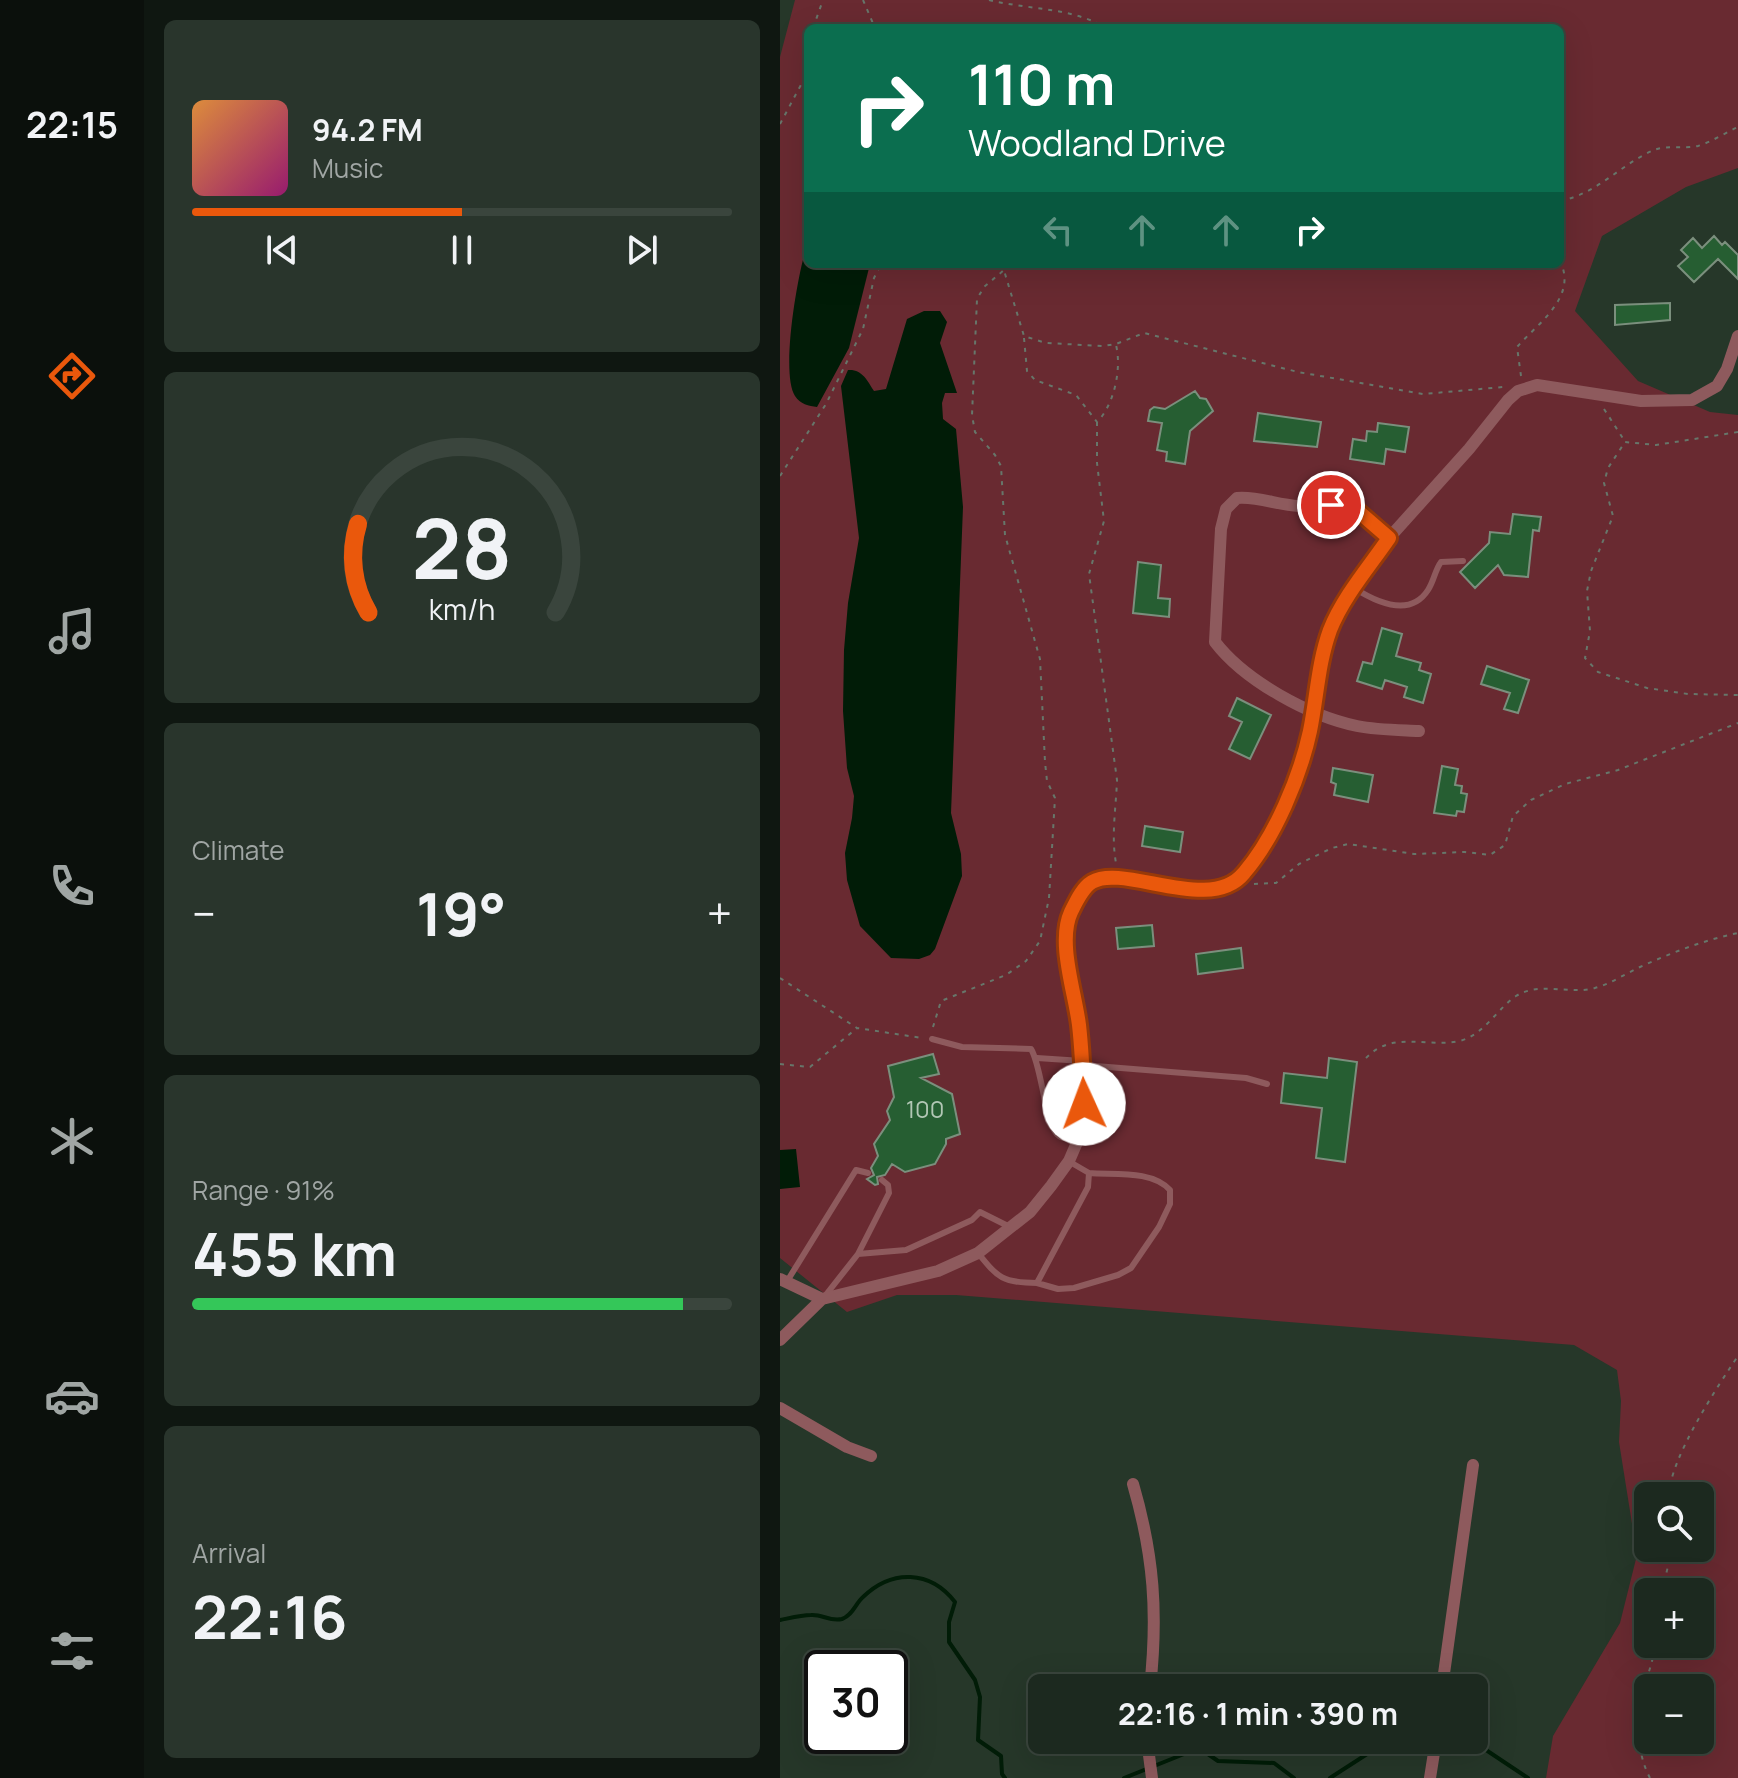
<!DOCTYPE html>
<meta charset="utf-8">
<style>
:root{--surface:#1c291f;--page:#29352c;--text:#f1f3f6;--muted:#a0a6a4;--line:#3a453d;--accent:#ea580c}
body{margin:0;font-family:Manrope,sans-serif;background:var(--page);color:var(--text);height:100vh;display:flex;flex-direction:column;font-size:30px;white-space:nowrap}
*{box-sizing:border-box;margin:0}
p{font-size:26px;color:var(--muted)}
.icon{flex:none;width:44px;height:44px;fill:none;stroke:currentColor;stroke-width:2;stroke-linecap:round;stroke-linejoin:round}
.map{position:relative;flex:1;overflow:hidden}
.sheet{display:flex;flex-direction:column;gap:20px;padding:20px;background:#0f1711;width:636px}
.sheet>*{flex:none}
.top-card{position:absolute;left:24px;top:24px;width:760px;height:244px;border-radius:12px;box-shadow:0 8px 32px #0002,0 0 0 2px var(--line);background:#0b6e4f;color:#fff;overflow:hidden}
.controls{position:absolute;left:854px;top:1482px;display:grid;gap:16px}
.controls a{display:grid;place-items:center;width:80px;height:80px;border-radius:12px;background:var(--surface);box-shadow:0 8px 32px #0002,0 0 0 2px var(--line);font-size:40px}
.speed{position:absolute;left:24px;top:1650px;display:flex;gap:16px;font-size:40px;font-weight:700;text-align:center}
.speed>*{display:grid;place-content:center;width:104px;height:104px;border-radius:50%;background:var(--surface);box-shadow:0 8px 32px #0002,0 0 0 2px var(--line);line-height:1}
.speed .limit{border:4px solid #111;border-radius:12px;background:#fff;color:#111}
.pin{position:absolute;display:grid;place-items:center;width:68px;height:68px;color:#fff;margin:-34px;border:4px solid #fff;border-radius:50%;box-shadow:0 2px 8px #0007}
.me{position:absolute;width:88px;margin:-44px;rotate:358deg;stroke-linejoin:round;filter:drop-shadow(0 0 6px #0008)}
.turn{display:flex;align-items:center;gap:28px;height:168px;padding:0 32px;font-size:36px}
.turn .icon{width:104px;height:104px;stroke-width:2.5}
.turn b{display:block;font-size:56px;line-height:68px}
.lanes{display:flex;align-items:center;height:76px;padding:0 32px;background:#0003;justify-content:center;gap:40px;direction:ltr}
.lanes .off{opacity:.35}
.big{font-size:60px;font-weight:700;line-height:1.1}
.sheet .widget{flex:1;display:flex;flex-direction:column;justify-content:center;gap:12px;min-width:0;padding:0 28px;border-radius:12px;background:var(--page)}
.sheet .dial{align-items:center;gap:0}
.dial svg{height:208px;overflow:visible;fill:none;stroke:var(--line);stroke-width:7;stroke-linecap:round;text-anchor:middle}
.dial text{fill:var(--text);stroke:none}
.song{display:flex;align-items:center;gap:24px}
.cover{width:96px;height:96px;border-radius:12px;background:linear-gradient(135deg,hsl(30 70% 55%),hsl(320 70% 35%))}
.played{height:8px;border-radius:4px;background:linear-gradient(90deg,var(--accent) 50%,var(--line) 50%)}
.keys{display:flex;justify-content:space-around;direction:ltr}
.heat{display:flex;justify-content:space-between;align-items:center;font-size:44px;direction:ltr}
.charge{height:12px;border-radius:6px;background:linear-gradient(90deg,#34c759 91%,var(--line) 0)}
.trip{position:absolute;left:248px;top:1674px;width:460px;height:80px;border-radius:12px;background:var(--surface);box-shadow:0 8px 32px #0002,0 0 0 2px var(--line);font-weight:700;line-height:80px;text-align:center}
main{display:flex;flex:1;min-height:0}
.dock{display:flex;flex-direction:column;width:144px;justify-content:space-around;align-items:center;background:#0b100c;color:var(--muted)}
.dock .icon{width:56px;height:56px}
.dock .active{color:var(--accent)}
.dock b{font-size:36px;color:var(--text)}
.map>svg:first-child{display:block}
.green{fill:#692a31;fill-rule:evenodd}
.water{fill:#011c07}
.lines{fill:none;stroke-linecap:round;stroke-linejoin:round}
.stream{stroke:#011c07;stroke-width:4}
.building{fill:#265e32;stroke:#7b8f7d;stroke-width:2}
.path{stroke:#67766a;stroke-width:2;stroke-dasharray:4 6;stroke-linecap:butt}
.lane{stroke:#8e5a5d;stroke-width:6}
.street{stroke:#8e5a5d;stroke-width:12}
.route-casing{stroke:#983908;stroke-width:20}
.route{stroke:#ea580c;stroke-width:14}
.labels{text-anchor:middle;stroke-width:8;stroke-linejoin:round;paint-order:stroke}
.number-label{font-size:24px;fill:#b2c7b5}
</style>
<main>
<nav class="dock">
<b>22:15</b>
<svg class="icon active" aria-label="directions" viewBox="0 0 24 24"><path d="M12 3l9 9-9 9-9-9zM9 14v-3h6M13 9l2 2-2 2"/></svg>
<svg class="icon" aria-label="music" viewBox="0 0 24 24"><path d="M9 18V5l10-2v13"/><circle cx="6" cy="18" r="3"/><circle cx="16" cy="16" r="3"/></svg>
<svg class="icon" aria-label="phone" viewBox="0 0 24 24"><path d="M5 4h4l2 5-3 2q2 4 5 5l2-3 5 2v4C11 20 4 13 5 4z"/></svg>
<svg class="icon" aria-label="climate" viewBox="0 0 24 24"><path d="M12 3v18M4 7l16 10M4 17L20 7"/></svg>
<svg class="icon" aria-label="car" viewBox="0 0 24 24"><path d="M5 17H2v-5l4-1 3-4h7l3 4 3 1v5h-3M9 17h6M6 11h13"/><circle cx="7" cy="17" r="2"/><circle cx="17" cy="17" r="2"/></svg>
<svg class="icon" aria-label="filters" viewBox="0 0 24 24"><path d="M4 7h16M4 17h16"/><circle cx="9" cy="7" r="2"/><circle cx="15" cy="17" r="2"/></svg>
</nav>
<section class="sheet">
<div class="widget">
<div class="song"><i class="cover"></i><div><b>94.2 FM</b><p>Music</p></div></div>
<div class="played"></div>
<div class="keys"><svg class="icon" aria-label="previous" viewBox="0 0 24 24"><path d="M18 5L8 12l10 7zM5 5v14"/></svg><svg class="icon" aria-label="pause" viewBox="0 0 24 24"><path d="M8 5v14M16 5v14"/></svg><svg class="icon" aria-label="next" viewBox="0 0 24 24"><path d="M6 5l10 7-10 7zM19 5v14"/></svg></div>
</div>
<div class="widget dial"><svg viewBox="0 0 100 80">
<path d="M14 69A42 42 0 1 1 86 69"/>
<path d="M14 69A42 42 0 0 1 10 35" stroke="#ea580c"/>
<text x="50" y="56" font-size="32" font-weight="700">28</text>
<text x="50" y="72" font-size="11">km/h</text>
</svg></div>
<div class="widget"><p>Climate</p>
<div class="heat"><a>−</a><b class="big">19°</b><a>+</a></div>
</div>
<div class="widget"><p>Range · 91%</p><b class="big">455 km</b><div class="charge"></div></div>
<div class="widget"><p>Arrival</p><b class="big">22:16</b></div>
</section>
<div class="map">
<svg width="958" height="1778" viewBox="0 0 958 1778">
<rect width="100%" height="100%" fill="#263729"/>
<!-- green -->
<path class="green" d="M15,0H958V168L906,187L822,236L795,311L858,381L930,412L958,415V1778H766L773,1736L840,1623L857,1555L839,1442L841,1401L837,1370L794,1345L176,1295H117L67,1312L0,1258V57ZM28,28H780V264H28ZM868,1496H920V1548H868ZM868,1592H920V1644H868ZM868,1688H920V1740H868Z"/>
<!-- water -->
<path class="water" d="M28,242V264H90L69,348L37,407C29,406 20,404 15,396C0,373 18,270 28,242Z
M144,311H160L167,322L160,343L177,393H165L162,403L163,419L176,429L183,507L171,813L181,854L182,876L155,949L150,955L139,959L111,958L80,926L67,880L65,853L72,818L74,796L67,768L63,711L64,650L68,603L79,538L61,386L68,370C82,369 87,380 94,391L106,389L127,319Z
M16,1149L20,1187L0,1189V1150Z"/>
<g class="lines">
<!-- stream -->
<path class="stream" d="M0,1620C10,1618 21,1615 31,1615C42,1614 50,1622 62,1619C73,1615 75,1604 83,1597C112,1569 150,1570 175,1602L169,1622V1642L195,1680L200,1697L198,1740L221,1756L222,1774L225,1778
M691,1740L748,1778
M344,1778L419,1748L438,1761L494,1763L514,1778
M550,1778L598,1747L627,1740"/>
</g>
<!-- building -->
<path class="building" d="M934,236L942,245L945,242L958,255V279L938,259L914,282L898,266L908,257L901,250L913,238L922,248Z
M890,303V320L835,325V305Z
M415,391L420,398L426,399L433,411L410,431L405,464L386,461L387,452L377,450L382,423L368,421L370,410L374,407L385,409Z
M478,413L541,422L537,447L474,441Z
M598,423L629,427L625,452L606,449L604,464L570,459L573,439L586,441L587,431L597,432Z
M733,514L761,517L759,531L753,530L748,577L724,575L718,565L695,588L680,572L709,543L710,532L730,534Z
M358,562L381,565L378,598L390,599L389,617L353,613Z
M602,628L622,634L616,656L641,663L639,670L651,674L643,703L624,697L627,687L605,680L602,689L577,681L583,662L592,664Z
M707,666L749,680L738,713L724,709L730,693L701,684Z
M457,698L491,715L470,759L449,749L462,722L449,716Z
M662,766L678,769L675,785L682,786L681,793L687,794L684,812L677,811L676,816L654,813Z
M553,768L593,775L588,802L554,795L556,784L551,782Z
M365,826L403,832L400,852L362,846Z
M372,925L374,946L338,949L336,928Z
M461,948L463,968L418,974L416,954Z
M153,1054L159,1074L141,1078L172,1094L180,1134L166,1139V1144L155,1164L125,1172L112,1164L105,1175L97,1177L98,1184L95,1185L87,1179L94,1175L91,1168L98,1156L94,1144L110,1120L107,1111L114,1097L108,1066Z
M549,1058L577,1062L565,1162L536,1158L542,1108L501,1103L504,1073L547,1078Z"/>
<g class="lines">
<!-- path -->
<path class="path" d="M83,0L95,28
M209,0C250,10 290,7 327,28
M33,28L43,0
M0,124L23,81L28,61
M780,201C817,194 841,164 874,150C886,145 904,149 918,146C931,142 945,133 958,127
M222,264L244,336L266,343L322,346L336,344L364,333L518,372L643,394L723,387
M244,338L247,371L255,380L296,395L317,422C334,405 342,369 336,345
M741,376L737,347C758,323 798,297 780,261
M824,409L844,440
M317,422V463L324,521L309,574L337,780C336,808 331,836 336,863
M958,432L876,445L845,442L828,468L824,483L833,516L811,571L807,591L810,631L805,658L818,672L867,688L908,694L958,695
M0,476L46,404L83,329L94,278L101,264
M474,884L496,883L519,864L552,848L568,844L634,854L685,852L710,855L725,845L733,816L751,800L785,784L838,770L958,723
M0,978L77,1028L142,1038
M153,1027L161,1001L226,975L246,961L260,941L269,898L275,798L267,781L265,762L260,659L225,535L221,466L215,455L195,432L192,415L197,299L204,287L224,270
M586,1058C613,1030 646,1048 679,1041C703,1036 717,1009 736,996C760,981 790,995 815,988C830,984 845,974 860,967C891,953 924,940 958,933
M0,1064L30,1067L77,1028
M889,1496C889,1460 937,1387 958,1356
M882,1592L888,1566V1548
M870,1778C857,1754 855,1718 862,1692C867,1675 874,1663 874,1644"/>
<!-- lane -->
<path class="lane" d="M574,588C596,602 630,618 648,590C654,581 655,570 661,562L683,561
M152,1039L182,1047L251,1049C262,1066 265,1127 279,1136C283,1139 292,1139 298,1140
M257,1058L302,1061
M303,1065L466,1078L487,1084
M198,1253C218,1278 223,1283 257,1283L308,1187L309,1173L290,1162
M78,1254L109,1193L108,1185L102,1180
M6,1283L76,1170L88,1173
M257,1283L278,1289L294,1288L338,1275L351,1268L379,1227L390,1204V1190C372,1170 335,1175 309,1173
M45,1296L78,1254L126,1250L192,1220L200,1212L232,1228"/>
<!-- street -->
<path class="street" d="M609,538C597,528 585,512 569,508C553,502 536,507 519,506C497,505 478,496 457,498L446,509L441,529L435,642C465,681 529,716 577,726C597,730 618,730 639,731
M0,1279L42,1299
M0,1340L42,1299L158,1271L198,1253L250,1212L271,1186L289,1161L298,1140L304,1104L298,1022L286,949V929L300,896L316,880L331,878L410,889H433L463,875L506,804L521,763L530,731L541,661L551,628L567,598L609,538L689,449L728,400L738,391L757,385L861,401L912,400L937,386L947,369L958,336
M0,1408L67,1447L91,1456
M353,1484C374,1556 378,1614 370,1688
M662,1688L693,1465
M367,1740L372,1778
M650,1778L656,1740"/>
</g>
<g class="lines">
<!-- route casing -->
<g class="route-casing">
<path id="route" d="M304,1104C303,1077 302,1051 299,1025C295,992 277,942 291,912C296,902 302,888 312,882C344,863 430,915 464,873C495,837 520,777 530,731C537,697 538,663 550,630C563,597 589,567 609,538L579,512L551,505"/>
</g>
<!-- route -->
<use href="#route" class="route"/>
</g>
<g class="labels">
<!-- number labels -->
<g class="number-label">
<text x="145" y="1118">100</text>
</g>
</g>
</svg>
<div class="controls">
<a><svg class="icon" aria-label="search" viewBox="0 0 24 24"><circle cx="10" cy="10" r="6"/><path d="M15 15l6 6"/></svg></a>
<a>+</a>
<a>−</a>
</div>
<div class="speed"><div class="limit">30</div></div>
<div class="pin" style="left:551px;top:505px;background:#d93025"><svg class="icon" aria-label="arrive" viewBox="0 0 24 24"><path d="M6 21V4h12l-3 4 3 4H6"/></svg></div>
<svg class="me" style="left:304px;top:1104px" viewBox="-20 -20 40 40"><circle r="19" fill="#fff"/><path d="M0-13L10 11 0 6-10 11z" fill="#ea580c"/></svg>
<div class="trip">22:16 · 1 min · 390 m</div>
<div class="top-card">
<div class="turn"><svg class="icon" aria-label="right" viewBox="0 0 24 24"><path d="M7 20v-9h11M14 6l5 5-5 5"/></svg><div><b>110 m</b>Woodland Drive</div></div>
<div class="lanes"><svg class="icon off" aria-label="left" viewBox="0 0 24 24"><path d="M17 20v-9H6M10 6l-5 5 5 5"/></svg><svg class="icon off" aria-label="ahead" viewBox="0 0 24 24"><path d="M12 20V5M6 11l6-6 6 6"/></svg><svg class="icon off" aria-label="ahead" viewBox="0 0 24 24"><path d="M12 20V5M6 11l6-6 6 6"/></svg><svg class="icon" aria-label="right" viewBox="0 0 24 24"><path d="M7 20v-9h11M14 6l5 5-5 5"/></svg></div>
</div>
</div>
</main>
